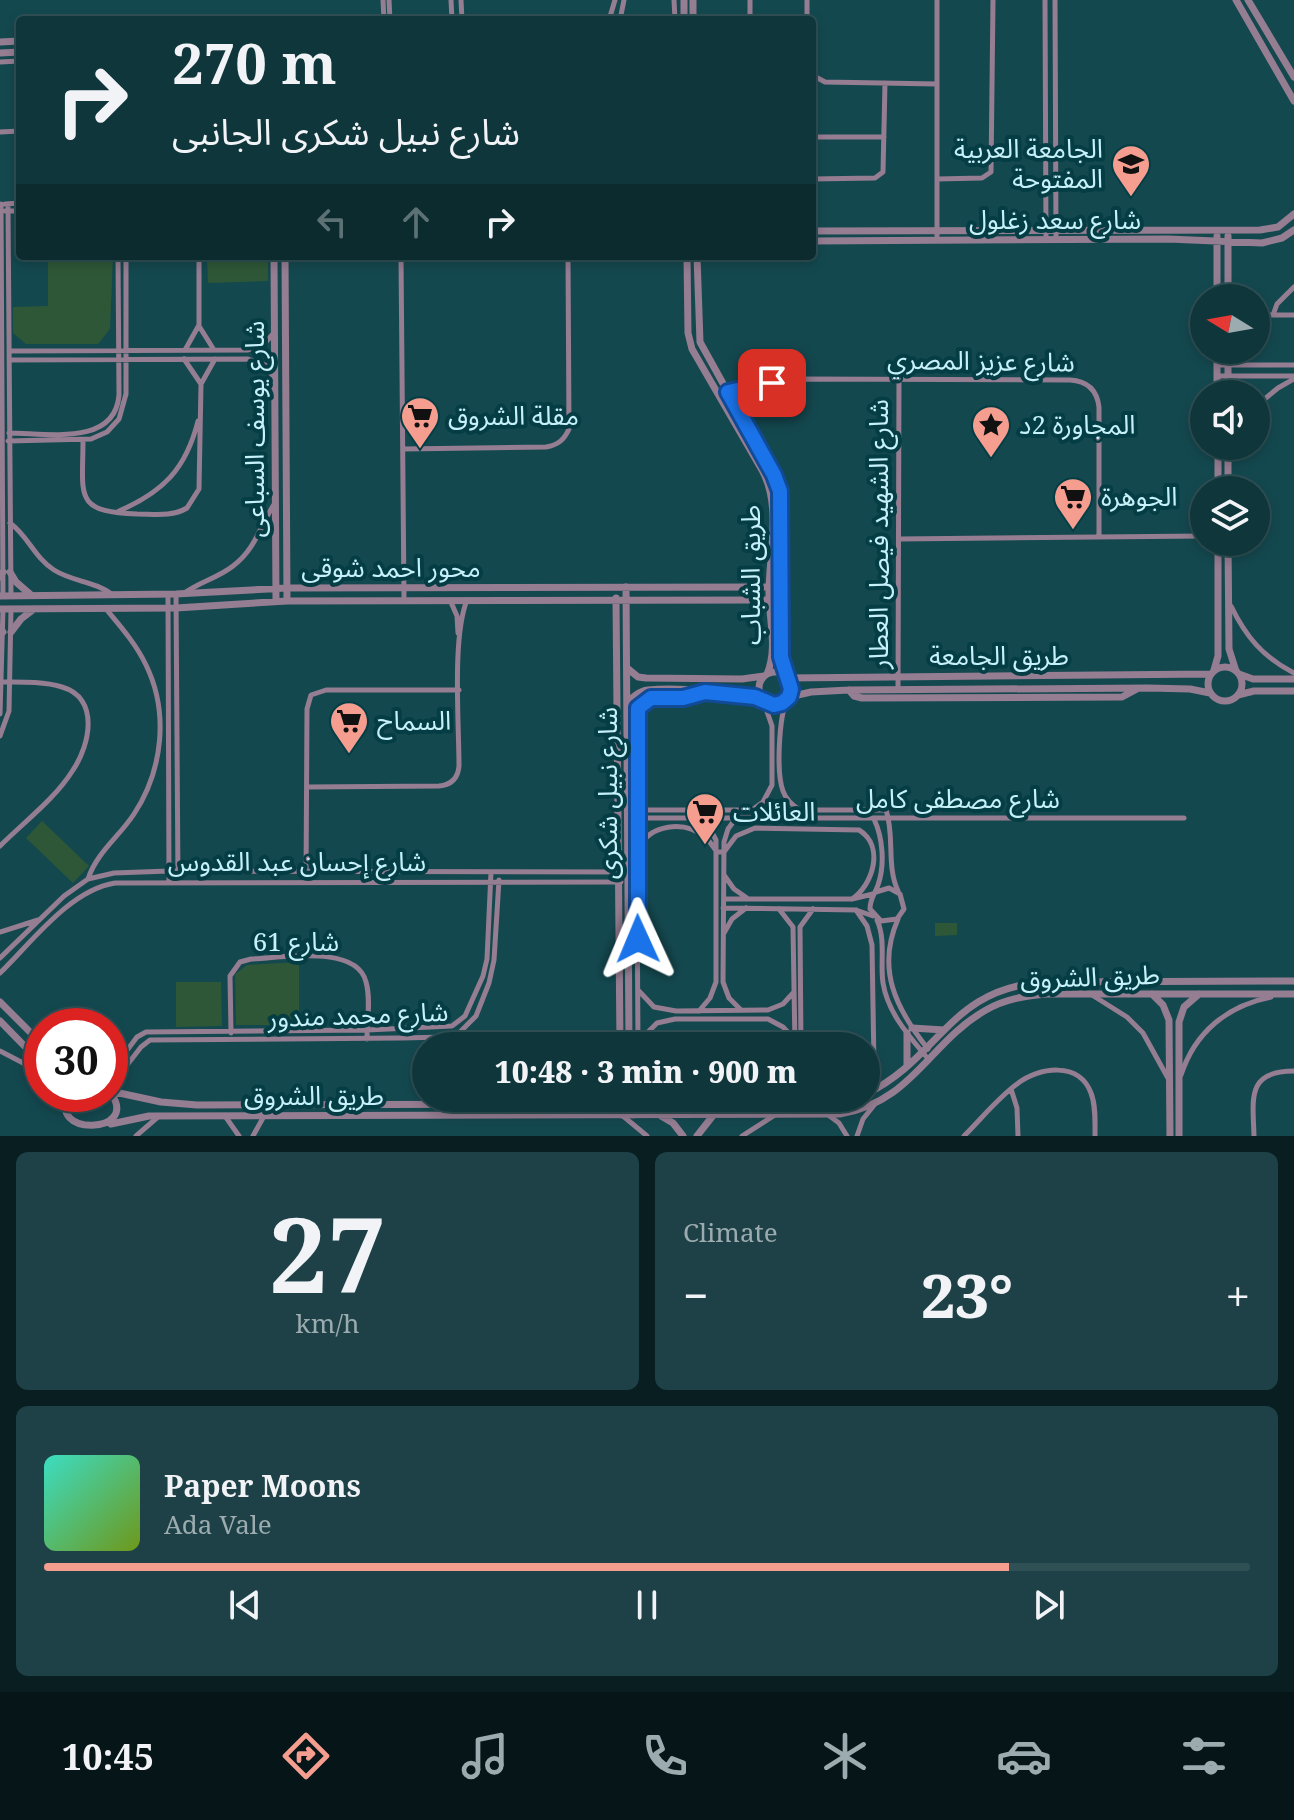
<!DOCTYPE html>
<meta charset="utf-8">
<style>
:root{--surface:#0f363b;--page:#1d4146;--text:#f1f3f6;--muted:#9babaf;--line:#2f5055;--accent:#f59d8f}
body{margin:0;font-family:"Noto Serif","Noto Sans Arabic",serif;background:var(--page);color:var(--text);height:100vh;display:flex;flex-direction:column;font-size:30px;white-space:nowrap}
*{box-sizing:border-box;margin:0}
p{font-size:26px;color:var(--muted)}
.icon{flex:none;width:44px;height:44px;fill:none;stroke:currentColor;stroke-width:2;stroke-linecap:round;stroke-linejoin:round}
.map{position:relative;height:1136px;overflow:hidden}
.panel{display:flex;flex-direction:column;gap:16px;padding:16px;background:#081e20;flex:1}
.panel>*{flex:none}
.top-card{position:absolute;left:16px;top:16px;width:800px;height:244px;border-radius:8px;box-shadow:0 4px 12px #0003,0 0 0 2px var(--line);background:#0f363b;color:var(--text);overflow:hidden}
.needle{width:52px;rotate:281deg}
.tools{position:absolute;left:1190px;top:284px;display:grid;gap:16px}
.tools a{display:grid;place-items:center;width:80px;height:80px;border-radius:50%;background:var(--surface);box-shadow:0 4px 12px #0003,0 0 0 2px var(--line);font-size:40px}
.speed{position:absolute;left:24px;top:1008px;display:flex;gap:16px;font-size:40px;font-weight:700;text-align:center}
.speed>*{display:grid;place-content:center;width:104px;height:104px;border-radius:50%;background:var(--surface);box-shadow:0 4px 12px #0003,0 0 0 2px var(--line);line-height:1}
.speed .limit{border:12px solid #d22;background:#fff;color:#111}
.pin{position:absolute;display:grid;place-items:center;width:68px;height:68px;color:#fff;margin:-34px;border-radius:16px;box-shadow:0 4px 12px #0006}
.me{position:absolute;width:88px;margin:-44px;rotate:359deg;stroke-linejoin:round;filter:drop-shadow(0 0 6px #0008)}
.turn{display:flex;align-items:center;gap:28px;height:168px;padding:0 24px;font-size:36px}
.turn .icon{width:104px;height:104px;stroke-width:2.5}
.turn b{display:block;font-size:56px;line-height:68px}
.lanes{display:flex;align-items:center;height:76px;padding:0 24px;background:#0003;justify-content:center;gap:40px;direction:ltr}
.lanes .off{opacity:.35}
.big{font-size:60px;font-weight:800;line-height:1.1}
.panel .widget{flex:1;display:flex;flex-direction:column;justify-content:center;gap:12px;min-width:0;padding:0 28px;border-radius:12px;background:var(--page)}
.panel .dial{align-items:center;gap:0}
.dial b{font-size:104px;line-height:1}
.song{display:flex;align-items:center;gap:24px}
.cover{width:96px;height:96px;border-radius:12px;background:linear-gradient(135deg,hsl(170 70% 55%),hsl(80 70% 35%))}
.played{height:8px;border-radius:4px;background:linear-gradient(90deg,var(--accent) 80%,var(--line) 80%)}
.keys{display:flex;justify-content:space-around;direction:ltr}
.heat{display:flex;justify-content:space-between;align-items:center;font-size:44px;direction:ltr}
.panel .tiles{flex:1;display:grid;gap:16px;grid-template-columns:1fr 1fr}
.widget:last-child{grid-column:span 2}
.trip{position:absolute;left:412px;top:1032px;width:468px;height:80px;border-radius:40px;background:var(--surface);box-shadow:0 4px 12px #0003,0 0 0 2px var(--line);font-weight:800;line-height:80px;text-align:center}
.tab-bar{display:flex;height:128px;justify-content:space-around;align-items:center;background:#061618;color:var(--muted)}
.tab-bar .icon{width:56px;height:56px}
.tab-bar .selected{color:var(--accent)}
.tab-bar b{font-size:36px;color:var(--text)}
.map>svg:first-child{display:block}
.grass{fill:#2e5737}
.lines{fill:none;stroke-linecap:round;stroke-linejoin:round}
.minor{stroke:#957d92;stroke-width:5}
.tertiary{stroke:#957d92;stroke-width:7}
.route-casing{stroke:#114b97;stroke-width:20}
.route{stroke:#1a73e8;stroke-width:14}
.labels{text-anchor:middle;stroke-width:8;stroke-linejoin:round;paint-order:stroke}
.poi-label{font-size:26px;fill:#c6f1f9;stroke:#053d45;text-anchor:start}
.street-label{font-size:26px;fill:#c6f1f9;stroke:#053d45}
</style>
<div class="map">
<svg width="1294" height="1136" viewBox="0 0 1294 1136">
<rect width="100%" height="100%" fill="#14484f"/>
<!-- grass -->
<path class="grass" d="M48,256H113L110,329L98,344H26L13,333V307L48,306Z
M268,256V281L208,283L207,257Z
M42,821L89,866L73,883L26,838Z
M935,923H957V935L935,936Z
M299,962V1025H236L235,974L247,965Z
M176,982H221L222,1026L176,1027Z"/>
<g class="lines">
<!-- minor -->
<path class="minor" d="M383,0L384,20
M389,0L390,20
M451,0L452,20
M461,0L462,20
M674,0L675,20
M750,0V20
M807,0V20
M937,0V240
M1045,0L1046,240
M1055,0L1056,240
M609,20L615,0
M620,20L624,0
M0,62L20,61
M812,75L825,82L937,84
M0,132L20,131
M812,137H884
M812,179L875,178L883,172L885,83
M937,179L982,178L991,172L993,0
M1,204L3,596
M5,204L20,203
M8,204L11,596
M5,211H20
M401,256L404,600
M1256,315H1294
M1273,315L1277,304L1294,287
M199,326L214,350
M185,350L199,325V256
M9,351L248,350L263,345L273,334
M184,359L201,384
M9,360L248,359L265,365L272,375
M1217,365H1294
M1217,376H1294
M718,394L799,379L1070,380C1087,381 1097,390 1099,407V537
M1256,406L1278,388L1294,379
M9,433C46,433 115,447 119,395L118,256
M83,440C83,496 73,512 137,514C154,514 172,517 187,508L199,489L201,384L215,359
M8,441L91,439L107,432L119,419L126,394V256
M403,449L546,447C558,445 564,440 569,429L568,256
M119,511C163,492 186,469 198,421
M10,523C28,536 35,558 54,570C73,582 95,581 113,595
M899,539L1204,536
M176,594L178,882
M183,594C199,582 218,578 233,566C256,549 260,525 275,503
M168,595L169,882
M450,600L457,616L458,633
M1231,606C1246,637 1263,657 1294,673
M0,682C19,682 43,681 62,687C100,698 90,745 73,770C55,799 24,822 0,846
M898,689L899,378
M787,699C779,718 776,772 783,791C786,800 792,805 800,810
M0,714L3,609
M0,736L9,711L11,609
M307,787L439,786C451,785 458,778 459,766C459,723 452,637 467,600
M636,810H886C895,836 886,865 898,891
M752,810L763,802L772,785V726L763,700
M636,818H1184
M736,818L728,829L724,842L723,982L729,998L741,1010
M874,819C883,838 885,865 878,885C875,894 870,898 870,909L881,921L897,919L904,909L900,894L889,888L876,892
M638,849C650,824 684,820 705,837C710,841 713,847 717,852H724L736,836L755,828L859,830C885,846 873,885 852,899
M724,875L734,889L747,898
M88,879C97,852 119,837 134,814C163,770 169,712 146,665C136,644 121,627 106,609
M306,882L307,709L311,695L326,690H459
M724,899H852L873,894
M723,908L856,910L873,916
M779,909L793,927L795,1046
M856,910L867,926L872,945L874,1065L866,1079
M898,919C876,969 896,1009 928,1049
M877,920C886,940 880,962 883,983C888,1014 910,1037 929,1060
M0,932L38,920
M724,933L732,919L746,908
M0,958L64,896L88,879L114,873L169,871L628,872
M0,973C32,942 70,890 115,883L621,882
M638,990L654,1007L676,1011L768,1010L783,1004L794,992
M1092,995L1127,1017L1143,1033L1169,1080
M699,1011L710,998L716,982V840L705,819
M231,1033L230,976L240,962L251,959C281,958 357,944 366,982C371,999 367,1021 367,1039
M639,1041L657,1023L675,1019H768L783,1027L795,1040
M638,1046L636,713C644,693 660,699 678,699C687,699 696,696 705,692
M801,1046L800,927L813,909
M0,1051L25,1064L42,1079
M110,1073L137,1037L146,1032L367,1030L452,1026L465,1016L483,976L487,959L491,872
M1181,1075C1195,1032 1227,1006 1271,997
M110,1087L141,1047L150,1040L401,1038L446,1037L460,1032L476,1016L489,983L494,960L499,880
M1011,1089L1017,1108L1018,1136
M827,1114L839,1123L847,1136
M225,1116L239,1136
M623,1116L647,1136
M136,1136L159,1116
M253,1136L264,1116
M742,1136L775,1115
M857,1136L863,1119L875,1104
M964,1136C981,1119 998,1098 1017,1084C1039,1067 1079,1061 1091,1093C1096,1106 1095,1122 1095,1136
M1254,1136C1253,1099 1246,1071 1294,1071"/>
<!-- tertiary -->
<path class="tertiary" d="M684,0V20
M693,0V20
M1236,0L1294,101
M1248,0L1294,77
M0,42L20,41
M0,53L20,52
M812,231L1260,230L1278,227L1294,214
M1217,236V298
M1228,236V298
M812,241L1168,239L1262,243L1282,238L1294,230
M274,256L276,601
M285,256L287,601
M687,256L688,333L692,349L762,470C782,506 769,554 769,593C769,620 778,648 767,674
M697,256L700,342L770,468L780,491L781,657L785,675
M1217,350V394
M1228,350V394
M1218,446V490
M1228,490V446
M1228,542L1229,649L1236,671
M10,572L16,582L31,595
M0,577L3,572
M626,587L629,1046
M0,596L176,594L287,588L782,587
M616,598L620,1046
M0,609L176,608L287,601L782,600
M0,628L3,632
M11,632L21,619L34,609
M1208 684a17 17 0 1 1 34 0a17 17 0 1 1-34 0Z
M627,668L638,677L646,678L742,679L764,676
M1214,670L1218,656V542
M759 688a16 16 0 1 1 32 0a16 16 0 1 1-32 0Z
M1239,674L1253,679H1294
M788,678L1211,674
M849,690L854,696L862,698L1122,697L1137,689
M1238,695L1254,691H1294
M789,697L811,692L849,690L1148,688L1190,689L1210,693
M627,703C633,697 639,691 648,690C676,687 734,692 762,698
M1152,994L1163,1005L1169,1020L1170,1136
M0,1002L42,1044
M0,1021L42,1064
M912,1028L944,1030
M907,1033V1065
M110,1091L161,1102L197,1105L582,1104L611,1098
M59,1094L66,1110
M71,1094C42,1136 143,1136 110,1092
M866,1094C941,1058 949,987 1047,982L1294,981
M615,1098V1109L622,1115
M642,1098L664,1103L829,1102L854,1098
M632,1115L634,1098
M661,1116L673,1123L683,1136
M111,1124L149,1116L840,1114C913,1102 929,1042 986,1010C1005,999 1025,996 1046,994H1294
M697,1136L715,1113
M1179,1136V1022L1184,1007L1199,994"/>
</g>
<g class="lines">
<!-- route casing -->
<g class="route-casing">
<path id="route" d="M638,939V708L651,698H683L705,692L755,697L774,705L782,703L789,697L791,689L781,657L780,491L774,475L728,392L772,383"/>
</g>
<!-- route -->
<use href="#route" class="route"/>
</g>
<!-- icons -->
<defs>
<g id="university-pin" transform="scale(2)"><path d="M0 17L-7.5 6A9.5 9.5 0 1 1 7.5 6Z" fill="#f59d8f" stroke="#053d45"/><path d="M0-5L7-2L0 1L-7-2ZM-4 1L0 2.5L4 1V4Q0 6-4 4Z" fill="#111"/></g>
<g id="supermarket-pin" transform="scale(2)"><path d="M0 17L-7.5 6A9.5 9.5 0 1 1 7.5 6Z" fill="#f59d8f" stroke="#053d45"/><path d="M-6-5.5h2.5l.6 2H6L4.5 2H-2.5L-4.4-4H-6ZM-1.5 3.2a1.3 1.3 0 1 0 .1 0ZM3 3.2a1.3 1.3 0 1 0 .1 0Z" fill="#111"/></g>
<g id="sight-pin" transform="scale(2)"><path d="M0 17L-7.5 6A9.5 9.5 0 1 1 7.5 6Z" fill="#f59d8f" stroke="#053d45"/><path d="M0-6L1.8-2.2L6-1.7L2.9 1.2L3.7 5.4L0 3.3L-3.7 5.4L-2.9 1.2L-6-1.7L-1.8-2.2Z" fill="#111"/></g>
</defs>
<g fill-rule="evenodd">
<use href="#university-pin" x="1131" y="164"/>
<use href="#supermarket-pin" x="420" y="416"/>
<use href="#sight-pin" x="991" y="425"/>
<use href="#supermarket-pin" x="1073" y="497"/>
<use href="#supermarket-pin" x="349" y="721"/>
<use href="#supermarket-pin" x="705" y="812"/>
</g>
<g class="labels">
<!-- poi labels -->
<g class="poi-label">
<text x="1103" y="158" text-anchor="end">الجامعة العربية<tspan x="1103" dy="30">المفتوحة</tspan></text>
<text x="448" y="425">مقلة الشروق</text>
<text x="1019" y="434">المجاورة 2د</text>
<text x="1101" y="506">الجوهرة</text>
<text x="377" y="730">السماح</text>
<text x="733" y="821">العائلات</text>
</g>
<!-- street labels -->
<g class="street-label">
<text x="1055" y="229">شارع سعد زغلول</text>
<text transform="translate(981 361) rotate(1)" y="9">شارع عزيز المصري</text>
<text transform="translate(255 429) rotate(-90)" y="9">شارع يوسف السباعى</text>
<text transform="translate(879 534) rotate(-90)" y="9">شارع الشهيد فيصل العطار</text>
<text x="391" y="577">محور احمد شوقى</text>
<text transform="translate(751 575) rotate(-90)" y="9">طريق الشباب</text>
<text x="999" y="665">طريق الجامعة</text>
<text transform="translate(608 793) rotate(-90)" y="9">شارع نبيل شكرى</text>
<text x="958" y="808">شارع مصطفى كامل</text>
<text x="297" y="871">شارع إحسان عبد القدوس</text>
<text x="296" y="951">شارع 61</text>
<text transform="translate(1090 977) rotate(-2)" y="9">طريق الشروق</text>
<text transform="translate(358 1015) rotate(-2)" y="9">شارع محمد مندور</text>
<text x="314" y="1105">طريق الشروق</text>
</g>
</g>
</svg>
<div class="tools">
<a><svg class="needle" viewBox="-14 -14 28 28"><path d="M0-13l5 13h-10z" fill="#e53935"/><path d="M0 13l5-13h-10z" fill="#9babaf"/></svg></a>
<a><svg class="icon" aria-label="sound" viewBox="0 0 24 24"><path d="M4 9h4l5-4v14l-5-4H4zM17 9q2 3 0 6"/></svg></a>
<a><svg class="icon" aria-label="layers" viewBox="0 0 24 24"><path d="M12 4l9 5-9 5-9-5zM3 14l9 5 9-5"/></svg></a>
</div>
<div class="speed"><div class="limit">30</div></div>
<div class="pin" style="left:772px;top:383px;background:#d93025"><svg class="icon" aria-label="arrive" viewBox="0 0 24 24"><path d="M6 21V4h12l-3 4 3 4H6"/></svg></div>
<svg class="me" style="left:638px;top:939px" viewBox="-20 -20 40 40"><path d="M0-17L14 15 0 8-14 15z" fill="#1a73e8" stroke="#fff" stroke-width="4"/></svg>
<div class="trip">10:48 · 3 min · 900 m</div>
<div class="top-card">
<div class="turn"><svg class="icon" aria-label="right" viewBox="0 0 24 24"><path d="M7 20v-9h11M14 6l5 5-5 5"/></svg><div><b>270 m</b>شارع نبيل شكرى الجانبى</div></div>
<div class="lanes"><svg class="icon off" aria-label="left" viewBox="0 0 24 24"><path d="M17 20v-9H6M10 6l-5 5 5 5"/></svg><svg class="icon off" aria-label="ahead" viewBox="0 0 24 24"><path d="M12 20V5M6 11l6-6 6 6"/></svg><svg class="icon" aria-label="right" viewBox="0 0 24 24"><path d="M7 20v-9h11M14 6l5 5-5 5"/></svg></div>
</div>
</div>
<section class="panel">
<div class="tiles">
<div class="widget dial"><b>27</b><p>km/h</p></div>
<div class="widget"><p>Climate</p>
<div class="heat"><a>−</a><b class="big">23°</b><a>+</a></div>
</div>
<div class="widget">
<div class="song"><i class="cover"></i><div><b>Paper Moons</b><p>Ada Vale</p></div></div>
<div class="played"></div>
<div class="keys"><svg class="icon" aria-label="previous" viewBox="0 0 24 24"><path d="M18 5L8 12l10 7zM5 5v14"/></svg><svg class="icon" aria-label="pause" viewBox="0 0 24 24"><path d="M8 5v14M16 5v14"/></svg><svg class="icon" aria-label="next" viewBox="0 0 24 24"><path d="M6 5l10 7-10 7zM19 5v14"/></svg></div>
</div>
</div>
</section>
<nav class="tab-bar">
<b>10:45</b>
<svg class="icon selected" aria-label="directions" viewBox="0 0 24 24"><path d="M12 3l9 9-9 9-9-9zM9 14v-3h6M13 9l2 2-2 2"/></svg>
<svg class="icon" aria-label="music" viewBox="0 0 24 24"><path d="M9 18V5l10-2v13"/><circle cx="6" cy="18" r="3"/><circle cx="16" cy="16" r="3"/></svg>
<svg class="icon" aria-label="phone" viewBox="0 0 24 24"><path d="M5 4h4l2 5-3 2q2 4 5 5l2-3 5 2v4C11 20 4 13 5 4z"/></svg>
<svg class="icon" aria-label="climate" viewBox="0 0 24 24"><path d="M12 3v18M4 7l16 10M4 17L20 7"/></svg>
<svg class="icon" aria-label="car" viewBox="0 0 24 24"><path d="M5 17H2v-5l4-1 3-4h7l3 4 3 1v5h-3M9 17h6M6 11h13"/><circle cx="7" cy="17" r="2"/><circle cx="17" cy="17" r="2"/></svg>
<svg class="icon" aria-label="filters" viewBox="0 0 24 24"><path d="M4 7h16M4 17h16"/><circle cx="9" cy="7" r="2"/><circle cx="15" cy="17" r="2"/></svg>
</nav>
